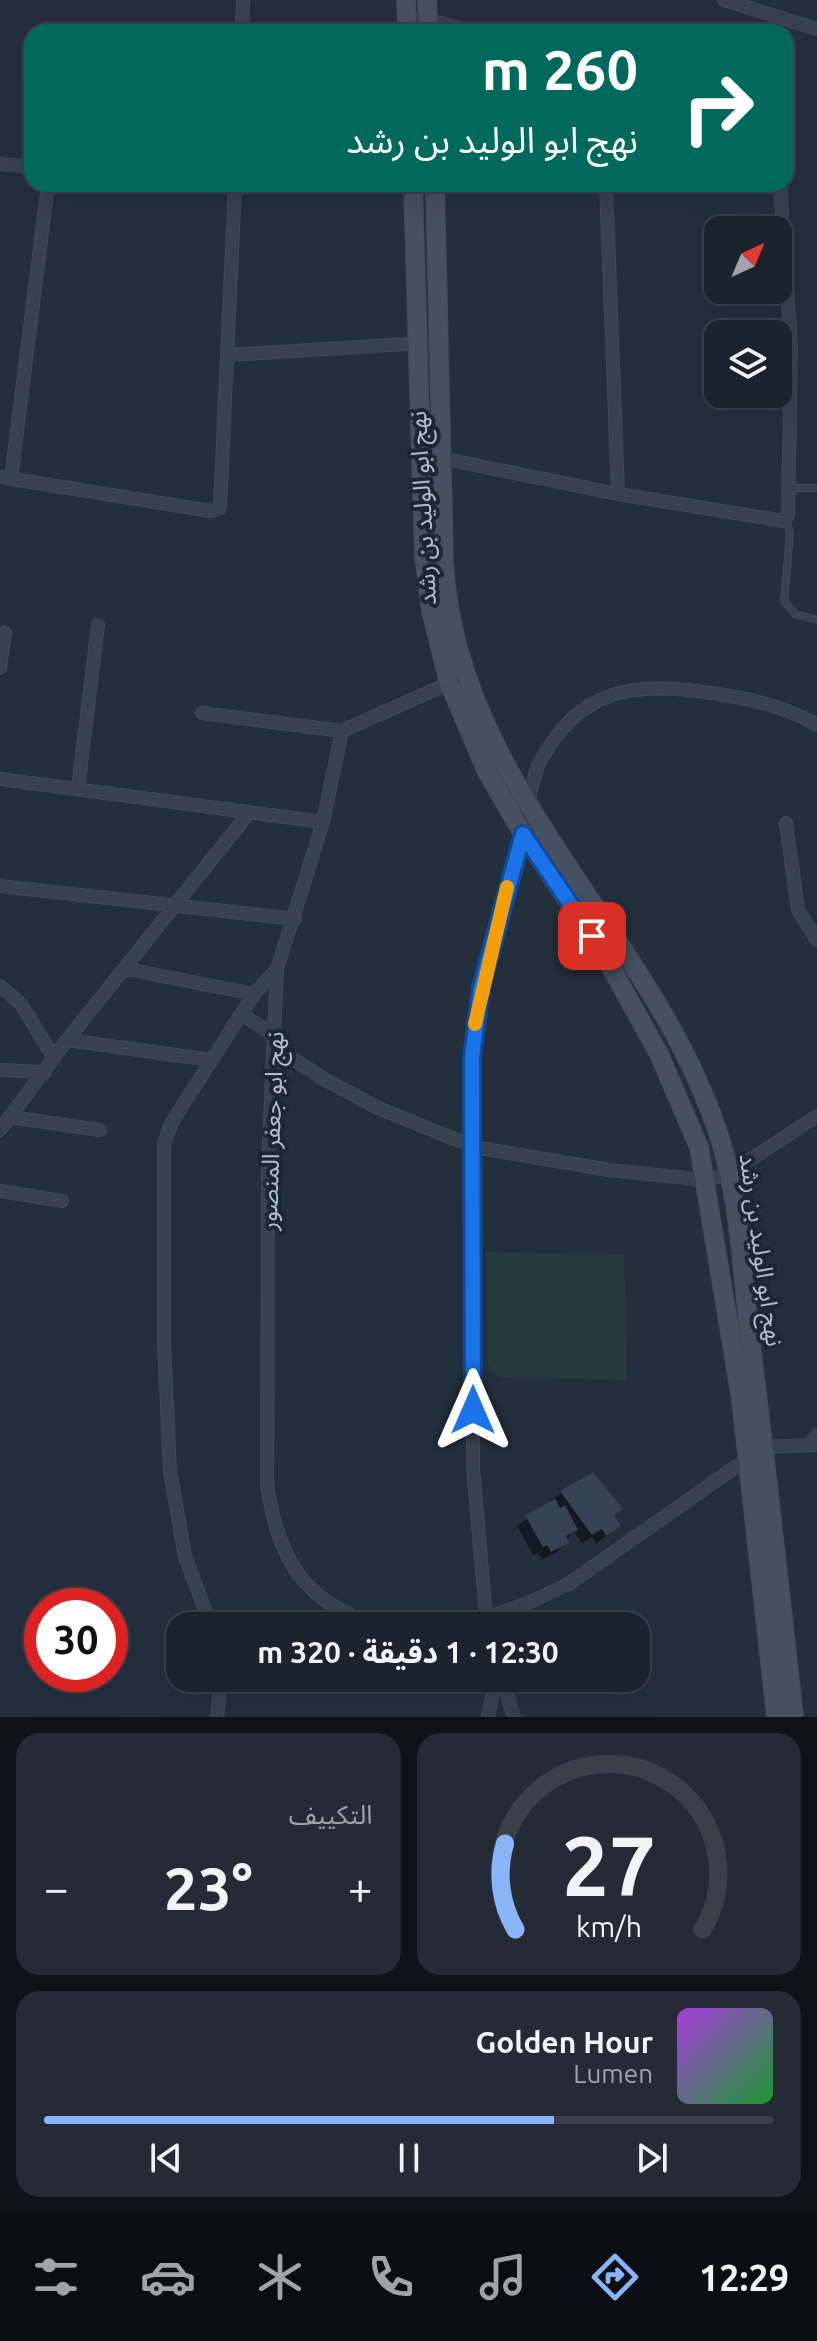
<!DOCTYPE html>
<html lang="ar">
<meta charset="utf-8">
<style>
:root{--surface:#1b232e;--page:#242b36;--text:#f1f3f6;--muted:#a0a4aa;--line:#39404a;--accent:#8ab4f8}
body{margin:0;font-family:Ubuntu,"Noto Sans Arabic",sans-serif;background:var(--page);color:var(--text);direction:rtl;height:100vh;display:flex;flex-direction:column;font-size:30px;white-space:nowrap}
*{box-sizing:border-box;margin:0}
p{font-size:26px;color:var(--muted)}
.icon{flex:none;width:44px;height:44px;fill:none;stroke:currentColor;stroke-width:2;stroke-linecap:round;stroke-linejoin:round}
.map{position:relative;height:1717px;overflow:hidden;direction:ltr}
.details{display:flex;flex-direction:column;gap:16px;padding:16px;background:#0f1319;flex:1}
.details>*{flex:none}
.top-card{position:absolute;left:24px;top:24px;width:770px;height:168px;border-radius:24px;box-shadow:0 8px 32px #0002,0 0 0 2px var(--line);direction:rtl;background:#00695c;color:#fff;overflow:hidden}
.needle{width:52px;rotate:44deg}
.buttons{position:absolute;left:704px;top:216px;display:grid;gap:16px}
.buttons a{display:grid;place-items:center;width:88px;height:88px;border-radius:16px;background:var(--surface);box-shadow:0 8px 32px #0002,0 0 0 2px var(--line);font-size:40px}
.speed{position:absolute;left:24px;top:1588px;display:flex;gap:16px;font-size:40px;font-weight:700;text-align:center}
.speed>*{display:grid;place-content:center;width:104px;height:104px;border-radius:50%;background:var(--surface);box-shadow:0 8px 32px #0002,0 0 0 2px var(--line);line-height:1}
.speed .limit{border:12px solid #d22;background:#fff;color:#111}
.pin{position:absolute;display:grid;place-items:center;width:68px;height:68px;color:#fff;margin:-34px;border-radius:16px;box-shadow:0 4px 12px #0006}
.me{position:absolute;width:88px;margin:-44px;rotate:0deg;stroke-linejoin:round;filter:drop-shadow(0 0 6px #0008)}
.turn{display:flex;align-items:center;gap:28px;height:168px;padding:0 24px;font-size:36px}
.turn .icon{width:104px;height:104px;stroke-width:2.5}
.turn b{display:block;font-size:56px;line-height:68px}
.big{font-size:60px;font-weight:700;line-height:1.1}
.details .card{flex:1;display:flex;flex-direction:column;justify-content:center;gap:12px;min-width:0;padding:0 28px;border-radius:24px;background:var(--page)}
.details .dial{align-items:center;gap:0}
.dial svg{height:208px;overflow:visible;fill:none;stroke:var(--line);stroke-width:7;stroke-linecap:round;text-anchor:middle}
.dial text{fill:var(--text);stroke:none}
.song{display:flex;align-items:center;gap:24px}
.cover{width:96px;height:96px;border-radius:12px;background:linear-gradient(135deg,hsl(280 70% 55%),hsl(130 70% 35%))}
.played{height:8px;border-radius:4px;background:linear-gradient(90deg,var(--accent) 70%,var(--line) 70%)}
.keys{display:flex;justify-content:space-around;direction:ltr}
.heat{display:flex;justify-content:space-between;align-items:center;font-size:44px;direction:ltr}
.details .tiles{flex:1;display:grid;gap:16px;grid-template-columns:1fr 1fr}
.card:last-child{grid-column:span 2}
.trip{position:absolute;left:166px;top:1612px;width:484px;height:80px;border-radius:24px;background:var(--surface);box-shadow:0 8px 32px #0002,0 0 0 2px var(--line);font-weight:700;line-height:80px;text-align:center;direction:rtl}
.dock{display:flex;height:128px;justify-content:space-around;align-items:center;background:#0b0e12;color:var(--muted)}
.dock .icon{width:56px;height:56px}
.dock .current{color:var(--accent)}
.dock b{font-size:36px;color:var(--text)}
.map>svg:first-child{display:block}
.green{fill:#263c3f}
.shadow{fill:#0007}
.building{fill:#364354}
.lines{fill:none;stroke-linecap:round;stroke-linejoin:round}
.lane-casing{stroke:#414a57;stroke-width:8}
.street-casing{stroke:#414a57;stroke-width:14}
.secondary-casing{stroke:#414a57;stroke-width:20}
.lane{stroke:#38414e;stroke-width:6}
.street{stroke:#38414e;stroke-width:12}
.secondary{stroke:#465061;stroke-width:18}
.route-casing{stroke:#114b97;stroke-width:20}
.route{stroke:#1a73e8;stroke-width:14}
.slow{stroke:#f59e0b;stroke-width:14}
.labels{text-anchor:middle;stroke-width:8;stroke-linejoin:round;paint-order:stroke}
.street-label{font-size:24px;fill:#b4bcc9;stroke:#1d2633}
</style>
<div class="map">
<svg width="817" height="1717" viewBox="0 0 817 1717">
<rect width="100%" height="100%" fill="#242f3e"/>
<!-- green -->
<path class="green" d="M486,1252L624,1255L627,1380L499,1377L487,1365Z"/>
<!-- shadow -->
<path class="shadow" d="M561,1493L620,1509L613,1517L619,1526L596,1544L592,1537L582,1543L574,1531L557,1552L542,1560L538,1553L533,1555L517,1526Z"/>
<!-- building -->
<path class="building" d="M593,1472L623,1509L614,1515L621,1526L606,1536L602,1529L592,1535L560,1491Z
M555,1499L560,1508L565,1505L578,1530L566,1536L569,1543L551,1552L547,1545L543,1547L525,1515Z"/>
<g class="lines">
<!-- lane casing -->
<g class="lane-casing">
<path id="lane" d="M788,488H817
M786,519L790,533L784,601L795,614L817,620
M805,1445L817,1431"/>
</g>
<!-- street casing -->
<g class="street-casing">
<path id="street" d="M724,0L817,29
M422,18L473,32
M242,32L243,0
M0,164L32,167
M199,184L234,188
M606,184L618,494
M229,355L438,342
M436,457L618,494L784,521L788,515L791,346L780,184
M0,477L210,511L220,508L235,184
M11,479L48,184
M0,668L5,633
M202,713L342,731
M0,779L323,822
M78,788L98,625
M786,823L798,910L817,940
M0,886L295,919
M127,969L254,994L277,969
M0,986L21,1004L54,1058
M243,1015L276,1037L290,1057L324,1079L378,1108L474,1147L609,1170L706,1180L728,1174L817,1116
M67,1040L211,1060
M0,1070L45,1072
M10,1117L100,1130
M0,1130L67,1040L248,814
M0,1191L62,1201
M211,1626L185,1556L170,1471L164,1344V1144L172,1122L254,994
M379,1626C303,1602 279,1561 267,1485L268,1160L277,969L323,822L342,731L454,681
M465,1626L533,1601L570,1583L764,1447L817,1445
M487,1626L473,1469L472,1057L481,987L537,768C577,686 635,681 718,694C751,699 788,707 817,725
M502,1678L514,1717
M217,1717L221,1678
M488,1717L496,1678"/>
</g>
<!-- secondary casing -->
<g class="secondary-casing">
<path id="secondary" d="M406,0L407,32
M427,0L428,32
M413,184L424,555L431,610L449,683L487,772L523,834L607,960L659,1054L699,1147L741,1399L776,1717
M435,184L444,563C457,789 657,935 721,1142C740,1204 742,1273 750,1337C766,1464 780,1590 794,1717"/>
</g>
<!-- lane -->
<use href="#lane" class="lane"/>
<!-- street -->
<use href="#street" class="street"/>
<!-- secondary -->
<use href="#secondary" class="secondary"/>
</g>
<g class="lines">
<!-- route casing -->
<g class="route-casing">
<path id="route" d="M473,1410L472,1057L481,987L523,834L592,936"/>
</g>
<!-- route -->
<use href="#route" class="route"/>
<!-- slow -->
<path class="slow" d="M475,1024L507,887"/>
</g>
<g class="labels">
<!-- street labels -->
<g class="street-label">
<text transform="translate(423 508) rotate(-93)" y="8">نهج ابو الوليد بن رشد</text>
<text transform="translate(272 1131) rotate(-88)" y="8">نهج ابو جعفر المنصور</text>
<text transform="translate(761 1250) rotate(82)" y="8">نهج ابو الوليد بن رشد</text>
</g>
</g>
</svg>
<div class="buttons">
<a><svg class="needle" viewBox="-14 -14 28 28"><path d="M0-13l5 13h-10z" fill="#e53935"/><path d="M0 13l5-13h-10z" fill="#a0a4aa"/></svg></a>
<a><svg class="icon" aria-label="layers" viewBox="0 0 24 24"><path d="M12 4l9 5-9 5-9-5zM3 14l9 5 9-5"/></svg></a>
</div>
<div class="speed"><div class="limit">30</div></div>
<div class="pin" style="left:592px;top:936px;background:#d93025"><svg class="icon" aria-label="arrive" viewBox="0 0 24 24"><path d="M6 21V4h12l-3 4 3 4H6"/></svg></div>
<svg class="me" style="left:473px;top:1410px" viewBox="-20 -20 40 40"><path d="M0-17L14 15 0 8-14 15z" fill="#1a73e8" stroke="#fff" stroke-width="4"/></svg>
<div class="trip">12:30 · 1 دقيقة · 320 m</div>
<div class="top-card">
<div class="turn"><svg class="icon" aria-label="right" viewBox="0 0 24 24"><path d="M7 20v-9h11M14 6l5 5-5 5"/></svg><div><b>260 m</b>نهج ابو الوليد بن رشد</div></div>
</div>
</div>
<section class="details">
<div class="tiles">
<div class="card dial"><svg viewBox="0 0 100 80">
<path d="M14 69A42 42 0 1 1 86 69"/>
<path d="M14 69A42 42 0 0 1 10 36" stroke="#8ab4f8"/>
<text x="50" y="56" font-size="32" font-weight="700">27</text>
<text x="50" y="72" font-size="11">km/h</text>
</svg></div>
<div class="card"><p>التكييف</p>
<div class="heat"><a>−</a><b class="big">23°</b><a>+</a></div>
</div>
<div class="card">
<div class="song"><i class="cover"></i><div><b>Golden Hour</b><p>Lumen</p></div></div>
<div class="played"></div>
<div class="keys"><svg class="icon" aria-label="previous" viewBox="0 0 24 24"><path d="M18 5L8 12l10 7zM5 5v14"/></svg><svg class="icon" aria-label="pause" viewBox="0 0 24 24"><path d="M8 5v14M16 5v14"/></svg><svg class="icon" aria-label="next" viewBox="0 0 24 24"><path d="M6 5l10 7-10 7zM19 5v14"/></svg></div>
</div>
</div>
</section>
<nav class="dock">
<b>12:29</b>
<svg class="icon current" aria-label="directions" viewBox="0 0 24 24"><path d="M12 3l9 9-9 9-9-9zM9 14v-3h6M13 9l2 2-2 2"/></svg>
<svg class="icon" aria-label="music" viewBox="0 0 24 24"><path d="M9 18V5l10-2v13"/><circle cx="6" cy="18" r="3"/><circle cx="16" cy="16" r="3"/></svg>
<svg class="icon" aria-label="phone" viewBox="0 0 24 24"><path d="M5 4h4l2 5-3 2q2 4 5 5l2-3 5 2v4C11 20 4 13 5 4z"/></svg>
<svg class="icon" aria-label="climate" viewBox="0 0 24 24"><path d="M12 3v18M4 7l16 10M4 17L20 7"/></svg>
<svg class="icon" aria-label="car" viewBox="0 0 24 24"><path d="M5 17H2v-5l4-1 3-4h7l3 4 3 1v5h-3M9 17h6M6 11h13"/><circle cx="7" cy="17" r="2"/><circle cx="17" cy="17" r="2"/></svg>
<svg class="icon" aria-label="filters" viewBox="0 0 24 24"><path d="M4 7h16M4 17h16"/><circle cx="9" cy="7" r="2"/><circle cx="15" cy="17" r="2"/></svg>
</nav>
